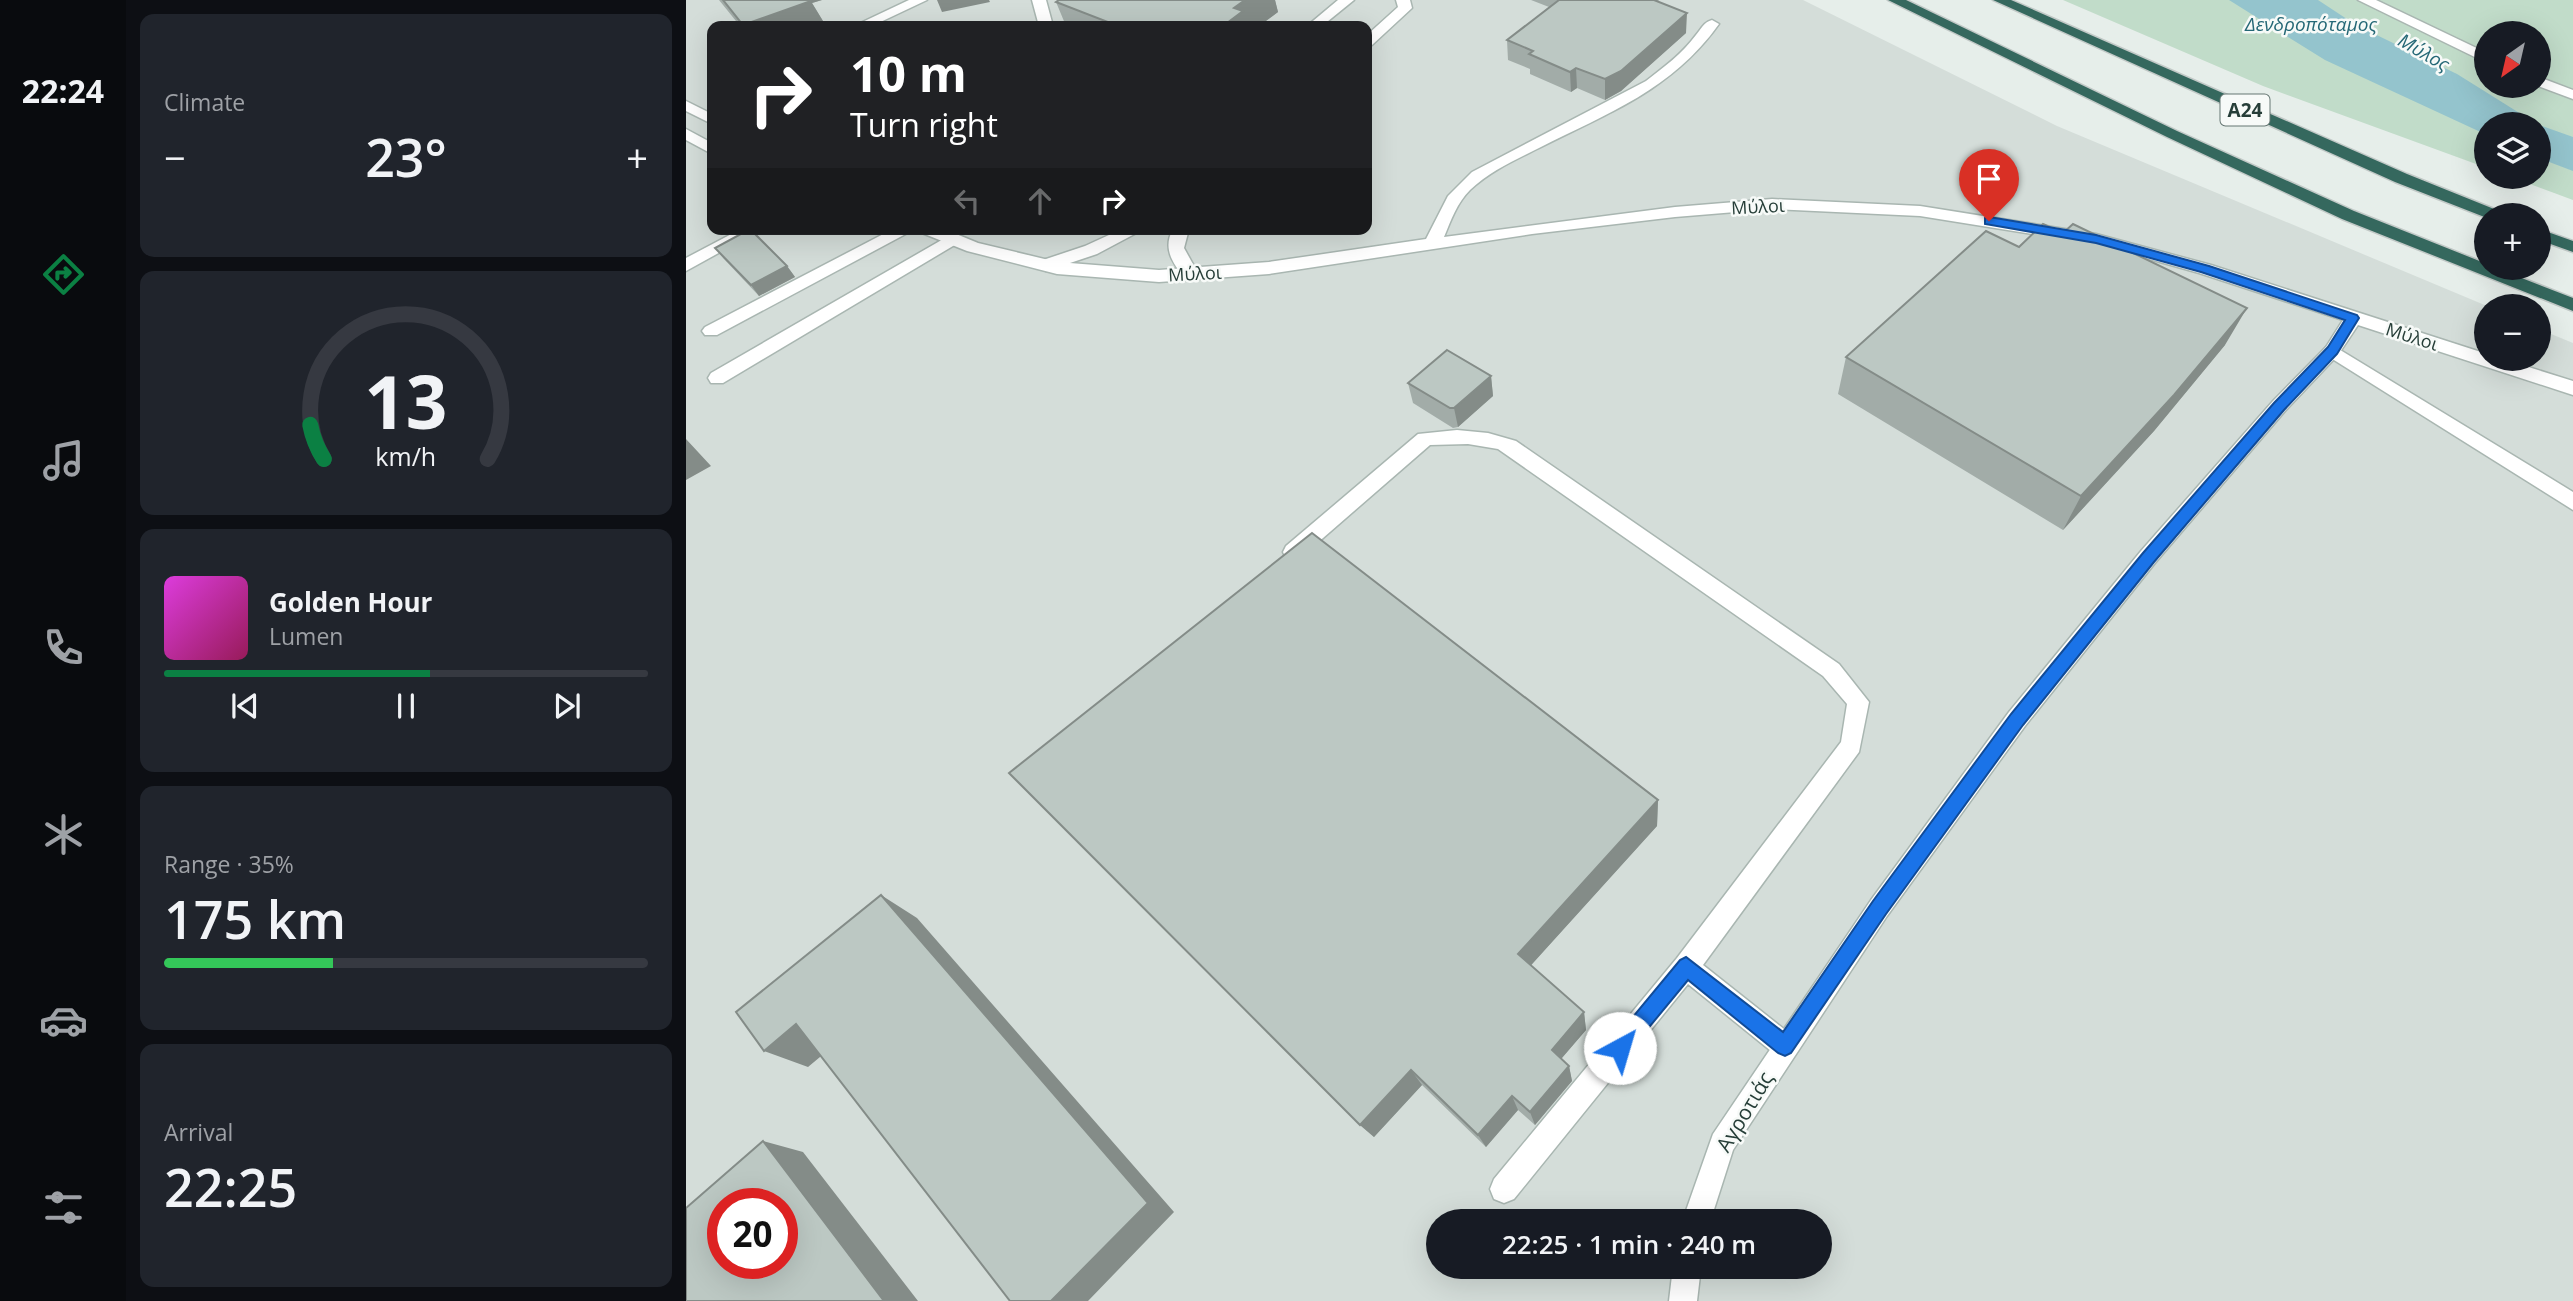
<!DOCTYPE html>
<meta charset="utf-8">
<style>
:root{--surface:#171b24;--page:#20242c;--text:#f1f3f6;--muted:#9ea1a6;--line:#363941;--accent:#0b8043}
body{margin:0;font-family:"Open Sans",sans-serif;background:var(--page);color:var(--text);height:100vh;display:flex;flex-direction:column;font-size:26px;white-space:nowrap}
*{box-sizing:border-box;margin:0}
p{font-size:23px;color:var(--muted)}
.icon{flex:none;width:38px;height:38px;fill:none;stroke:currentColor;stroke-width:2;stroke-linecap:round;stroke-linejoin:round}
.map{position:relative;flex:1;overflow:hidden}
.panel{display:flex;flex-direction:column;gap:14px;padding:14px;background:#0d0f14;width:560px}
.panel>*{flex:none}
.guide{position:absolute;left:21px;top:21px;width:665px;height:214px;border-radius:14px;box-shadow:0 7px 28px #0002;background:#202124;color:#fff;overflow:hidden}
.needle{width:46px;rotate:214deg}
.controls{position:absolute;left:1788px;top:21px;display:grid;gap:14px}
.controls a{display:grid;place-items:center;width:77px;height:77px;border-radius:50%;background:var(--surface);box-shadow:0 7px 28px #0002;font-size:35px}
.speed{position:absolute;left:21px;top:1188px;display:flex;gap:14px;font-size:35px;font-weight:700;text-align:center}
.speed>*{display:grid;place-content:center;width:91px;height:91px;border-radius:50%;background:var(--surface);box-shadow:0 7px 28px #0002;line-height:1}
.speed .limit{border:10px solid #d22;background:#fff;color:#111}
.pin{position:absolute;display:grid;place-items:center;width:60px;height:60px;color:#fff;margin:-72px -30px;border-radius:50% 50% 50% 0;rotate:-45deg;box-shadow:0 0 7px #0007}
.pin .icon{rotate:45deg}
.me{position:absolute;width:77px;margin:-38px;rotate:39deg;stroke-linejoin:round;filter:drop-shadow(0 0 5px #0008)}
.turn{display:flex;align-items:center;gap:24px;height:147px;padding:0 28px;font-size:32px}
.turn .icon{width:91px;height:91px;stroke-width:2.5}
.turn b{display:block;font-size:49px;line-height:60px}
.lanes{display:flex;align-items:center;height:66px;padding:0 28px;background:#0003;justify-content:center;gap:35px;direction:ltr}
.lanes .off{opacity:.35}
.big{font-size:52px;font-weight:600;line-height:1.1}
.panel .card{flex:1;display:flex;flex-direction:column;justify-content:center;gap:10px;min-width:0;padding:0 24px;border-radius:14px;background:var(--page)}
.panel .dial{align-items:center;gap:0}
.dial svg{height:182px;overflow:visible;fill:none;stroke:var(--line);stroke-width:7;stroke-linecap:round;text-anchor:middle}
.dial text{fill:var(--text);stroke:none}
.song{display:flex;align-items:center;gap:21px}
.cover{width:84px;height:84px;border-radius:10px;background:linear-gradient(135deg,hsl(300 70% 55%),hsl(330 70% 35%))}
.played{height:7px;border-radius:4px;background:linear-gradient(90deg,var(--accent) 55%,var(--line) 55%)}
.keys{display:flex;justify-content:space-around;direction:ltr}
.heat{display:flex;justify-content:space-between;align-items:center;font-size:38px;direction:ltr}
.charge{height:10px;border-radius:5px;background:linear-gradient(90deg,#34c759 35%,var(--line) 0)}
.trip{position:absolute;left:740px;top:1209px;width:406px;height:70px;border-radius:35px;background:var(--surface);box-shadow:0 7px 28px #0002;font-weight:600;line-height:70px;text-align:center}
main{display:flex;flex:1;min-height:0}
.dock{display:flex;flex-direction:column;width:126px;justify-content:space-around;align-items:center;background:#090b0e;color:var(--muted)}
.dock .icon{width:49px;height:49px}
.dock .selected{color:var(--accent)}
.dock b{font-size:32px;color:var(--text)}
.map>svg:first-child{display:block}
.built{fill:#d4ddd9;fill-rule:evenodd}
.green{fill:#c1dcc9;fill-rule:evenodd}
.water{fill:#94c4cd}
.lines{fill:none;stroke-linecap:round;stroke-linejoin:round}
.lane-casing{stroke:#a9b6b1;stroke-width:3}
.street-casing{stroke:#a9b6b1;stroke-width:3}
.highway-casing{stroke:#c2c9c7;stroke-width:3}
.lane{fill:#fff;fill-rule:evenodd}
.street{fill:#fff;fill-rule:evenodd}
.highway{fill:#35685e;fill-rule:evenodd}
.wall{fill:#a2aca8}
.shaded-wall{fill:#848c88}
.building{fill:#bcc8c3;stroke:#848c88;stroke-width:2;fill-rule:evenodd}
.route{fill:#1a73e8;stroke:#114b97;stroke-width:2}
.labels{text-anchor:middle;stroke-width:5;stroke-linejoin:round;paint-order:stroke}
.far-street-label{font-size:18px;fill:#263e38;stroke:#f7faf8}
.far-water-label{font-size:19px;font-style:italic;fill:#256876;stroke:#f7faf8}
.shield{fill:#f7faf8;stroke:#657672;stroke-width:2}
.shield-label{font-size:19px;font-weight:bold;fill:#263e38}
.street-label{font-size:21px;fill:#263e38;stroke:#f7faf8}
</style>
<main>
<nav class="dock">
<b>22:24</b>
<svg class="icon selected" aria-label="directions" viewBox="0 0 24 24"><path d="M12 3l9 9-9 9-9-9zM9 14v-3h6M13 9l2 2-2 2"/></svg>
<svg class="icon" aria-label="music" viewBox="0 0 24 24"><path d="M9 18V5l10-2v13"/><circle cx="6" cy="18" r="3"/><circle cx="16" cy="16" r="3"/></svg>
<svg class="icon" aria-label="phone" viewBox="0 0 24 24"><path d="M5 4h4l2 5-3 2q2 4 5 5l2-3 5 2v4C11 20 4 13 5 4z"/></svg>
<svg class="icon" aria-label="climate" viewBox="0 0 24 24"><path d="M12 3v18M4 7l16 10M4 17L20 7"/></svg>
<svg class="icon" aria-label="car" viewBox="0 0 24 24"><path d="M5 17H2v-5l4-1 3-4h7l3 4 3 1v5h-3M9 17h6M6 11h13"/><circle cx="7" cy="17" r="2"/><circle cx="17" cy="17" r="2"/></svg>
<svg class="icon" aria-label="filters" viewBox="0 0 24 24"><path d="M4 7h16M4 17h16"/><circle cx="9" cy="7" r="2"/><circle cx="15" cy="17" r="2"/></svg>
</nav>
<section class="panel">
<div class="card"><p>Climate</p>
<div class="heat"><a>−</a><b class="big">23°</b><a>+</a></div>
</div>
<div class="card dial"><svg viewBox="0 0 100 80">
<path d="M14 69A42 42 0 1 1 86 69"/>
<path d="M14 69A42 42 0 0 1 8 54" stroke="#0b8043"/>
<text x="50" y="56" font-size="32" font-weight="700">13</text>
<text x="50" y="72" font-size="11">km/h</text>
</svg></div>
<div class="card">
<div class="song"><i class="cover"></i><div><b>Golden Hour</b><p>Lumen</p></div></div>
<div class="played"></div>
<div class="keys"><svg class="icon" aria-label="previous" viewBox="0 0 24 24"><path d="M18 5L8 12l10 7zM5 5v14"/></svg><svg class="icon" aria-label="pause" viewBox="0 0 24 24"><path d="M8 5v14M16 5v14"/></svg><svg class="icon" aria-label="next" viewBox="0 0 24 24"><path d="M6 5l10 7-10 7zM19 5v14"/></svg></div>
</div>
<div class="card"><p>Range · 35%</p><b class="big">175 km</b><div class="charge"></div></div>
<div class="card"><p>Arrival</p><b class="big">22:25</b></div>
</section>
<div class="map">
<svg width="1887" height="1301" viewBox="0 0 1887 1301">
<rect width="100%" height="100%" fill="#e6eeea"/>
<!-- built -->
<path class="built" d="M0,0H1117L1371,126L1801,306V359H1853V329L1887,343V1301H0ZM26,26H681V229H26ZM37,1204H96V1264H37ZM752,1222H1134V1267H752Z"/>
<!-- green -->
<path class="green" d="M1377,0H1887V200L1825,177H1853V124H1801V168L1577,86ZM1801,33H1853V86H1801Z"/>
<!-- water -->
<path class="water" d="M1543,0H1632L1670,25L1771,74L1851,124H1801V135L1639,60Z
M1853,125L1887,137V171L1853,158Z"/>
<g class="lines">
<!-- lane casing -->
<g class="lane-casing">
<path id="lane" d="M223,0H241L186,26H168Z
M346,0H360L367,26H353Z
M652,0H668L636,26H621Z
M710,0H724L726,8L686,45L681,46V35L712,7Z
M0,129L26,143V154L0,140Z
M55,229H76L0,271V258Z
M207,229H229L31,335H19L16,331L19,327Z
M436,229H458L411,254L360,271L352,265L354,261L399,246Z
M487,229H503L498,248L513,275L511,279H499C487,263 476,249 487,229Z
M266,234L272,235L274,239L272,243L37,383H25L22,378L25,373Z
M1646,345L1887,492V510L1640,355L1637,351L1640,347Z
M771,430L802,433L830,441L1153,664L1183,702L1173,752L1017,965L1108,1037L1112,1046L1108,1055L1099,1059L1090,1055L1002,984L828,1199L818,1203L808,1199L804,1189L808,1179L991,958L1155,742L1161,704L1137,676L812,449L782,444L744,445L614,558L607,560L600,558L597,552L600,546L732,434Z"/>
</g>
<!-- street casing -->
<g class="street-casing">
<path id="street" d="M1672,0H1690L1801,53V63Z
M1026,20L1033,24C986,90 922,113 853,148C829,160 804,171 784,190C771,203 765,220 758,237L989,207L1086,199L1234,206L1410,234L1525,265L1801,354V359H1817L1887,381V395L1672,325L1652,355L1599,411L1469,563L1339,726L1201,916L1047,1150L1024,1222H996L1027,1134L1185,900L1323,712L1455,551L1587,401L1640,347L1657,320L1513,273L1410,244L1234,216L1086,209L989,217L846,234L583,274L473,282L371,274L281,251L236,233L234,229H258L292,243L371,262L473,270L583,262L740,239L762,196L786,172L960,81C978,67 996,54 1010,35C1015,29 1018,22 1026,20Z
M1853,77L1887,90V99L1852,86Z
M0,101L26,114V124L0,111Z
M987,1267H1015L1011,1301H983Z"/>
</g>
<!-- highway casing -->
<g class="highway-casing">
<path id="highway" d="M1202,0H1220L1491,131L1668,211L1801,264V268H1810L1887,298V311L1656,219L1481,137Z
M1307,0H1325L1721,174L1813,211L1815,215H1801V218L1709,182Z
M1853,229L1887,241V252L1853,240Z"/>
</g>
<!-- lane -->
<use href="#lane" class="lane"/>
<!-- street -->
<use href="#street" class="street"/>
<!-- highway -->
<use href="#highway" class="highway"/>
</g>
<!-- wall -->
<path class="wall" d="M33,0H136L126,3L140,26H54Z
M373,0H589L592,12L573,26H380L370,2Z
M845,0H973L972,1L1000,33L935,91L919,100L891,88L885,92L844,74V69L822,60L821,40L863,7Z
M29,248L101,266L109,277L73,296L38,259Z
M1539,345L1468,431L1377,530L1152,394L1160,357Z
M805,376L807,396L772,427L767,428L727,403L722,383Z
M972,800L971,826L845,965L898,1012L900,1030L875,1059L883,1066L886,1081L849,1125L832,1110L800,1147L736,1085L688,1137L674,1125Z"/>
<!-- shaded-wall -->
<path class="shaded-wall" d="M118,0H136L126,3L140,26H58L57,25Z
M251,0H303L304,2L256,12Z
M559,0H589L592,12L573,26H537L548,8Z
M1001,13L1000,33L935,91L919,100V79Z
M890,68L891,88L885,92L884,72Z
M101,266L109,277L73,296L65,285Z
M1561,308L1539,345L1468,431L1377,530L1395,496Z
M805,376L807,396L772,427L768,408Z
M0,439L25,466L0,480Z
M972,800L971,826L837,974L832,954Z
M195,895L231,918L488,1212L402,1301H365Z
M898,1012L900,1030L869,1066L866,1050Z
M110,1024L152,1042L122,1067L78,1051Z
M883,1066L886,1081L849,1125L844,1112Z
M725,1070L736,1085L688,1137L674,1125Z
M826,1096L832,1110L800,1147L792,1135Z
M77,1141L117,1152L232,1301H198Z"/>
<!-- building -->
<path class="building" d="M37,0H124L125,1L57,25Z
M373,0H559L548,8L557,11L537,26H432L370,2Z
M873,0H968L1001,13L935,71L919,79L890,68L884,72L843,54L847,51L821,40Z
M1357,224L1377,233L1387,224L1561,308L1488,395L1395,496L1160,357L1300,231L1333,247Z
M64,229L101,266L65,285L29,248Z
M761,350L805,376L768,408H764L722,383Z
M626,533L972,800L832,954L898,1012L866,1050L883,1066L844,1112L826,1096L792,1135L725,1070L674,1125L323,773Z
M195,895L462,1203L365,1301H324L110,1024L78,1051L50,1012Z
M77,1141L198,1301H0V1208ZM37,1204H96V1264H37Z"/>
<!-- route -->
<path class="route" d="M1303,217L1410,235L1523,266L1671,315L1673,318L1651,354L1598,410L1468,562L1337,725L1200,914L1105,1053L1099,1056L1092,1053L1002,980L941,1054L934,1057L927,1054L924,1048L927,1041L994,960L1000,957L1097,1032L1187,901L1325,714L1457,553L1588,403L1642,347L1659,320L1515,272L1410,243L1299,224V218Z"/>
<g class="labels">
<!-- far-street labels -->
<g class="far-street-label">
<text transform="translate(1072 207) rotate(-3)" y="6">Μύλοι</text>
<text transform="translate(509 274) rotate(-3)" y="6">Μύλοι</text>
<text transform="translate(1726 337) rotate(18)" y="6">Μύλοι</text>
</g>
<!-- far-water labels -->
<g class="far-water-label">
<text x="1625" y="31">Δενδροπόταμος</text>
<text transform="translate(1738 52) rotate(30)" y="7">Μύλος</text>
</g>
<!-- shield labels -->
<rect class="shield" x="1534.5" y="94.5" width="49" height="31" rx="5"/>
<g class="shield-label">
<text x="1559" y="117">Α24</text>
</g>
<!-- street labels -->
<g class="street-label">
<text transform="translate(1059 1112) rotate(-59)" y="7">Αγροτιάς</text>
</g>
</g>
</svg>
<div class="controls">
<a><svg class="needle" viewBox="-14 -14 28 28"><path d="M0-13l5 13h-10z" fill="#e53935"/><path d="M0 13l5-13h-10z" fill="#9ea1a6"/></svg></a>
<a><svg class="icon" aria-label="layers" viewBox="0 0 24 24"><path d="M12 4l9 5-9 5-9-5zM3 14l9 5 9-5"/></svg></a>
<a>+</a>
<a>−</a>
</div>
<div class="speed"><div class="limit">20</div></div>
<div class="pin" style="left:1303px;top:221px;background:#d93025"><svg class="icon" aria-label="arrive" viewBox="0 0 24 24"><path d="M6 21V4h12l-3 4 3 4H6"/></svg></div>
<svg class="me" style="left:934px;top:1048px" viewBox="-20 -20 40 40"><circle r="19" fill="#fff"/><path d="M0-13L10 11 0 6-10 11z" fill="#1a73e8"/></svg>
<div class="trip">22:25 · 1 min · 240 m</div>
<div class="guide">
<div class="turn"><svg class="icon" aria-label="right" viewBox="0 0 24 24"><path d="M7 20v-9h11M14 6l5 5-5 5"/></svg><div><b>10 m</b>Turn right</div></div>
<div class="lanes"><svg class="icon off" aria-label="left" viewBox="0 0 24 24"><path d="M17 20v-9H6M10 6l-5 5 5 5"/></svg><svg class="icon off" aria-label="ahead" viewBox="0 0 24 24"><path d="M12 20V5M6 11l6-6 6 6"/></svg><svg class="icon" aria-label="right" viewBox="0 0 24 24"><path d="M7 20v-9h11M14 6l5 5-5 5"/></svg></div>
</div>
</div>
</main>
